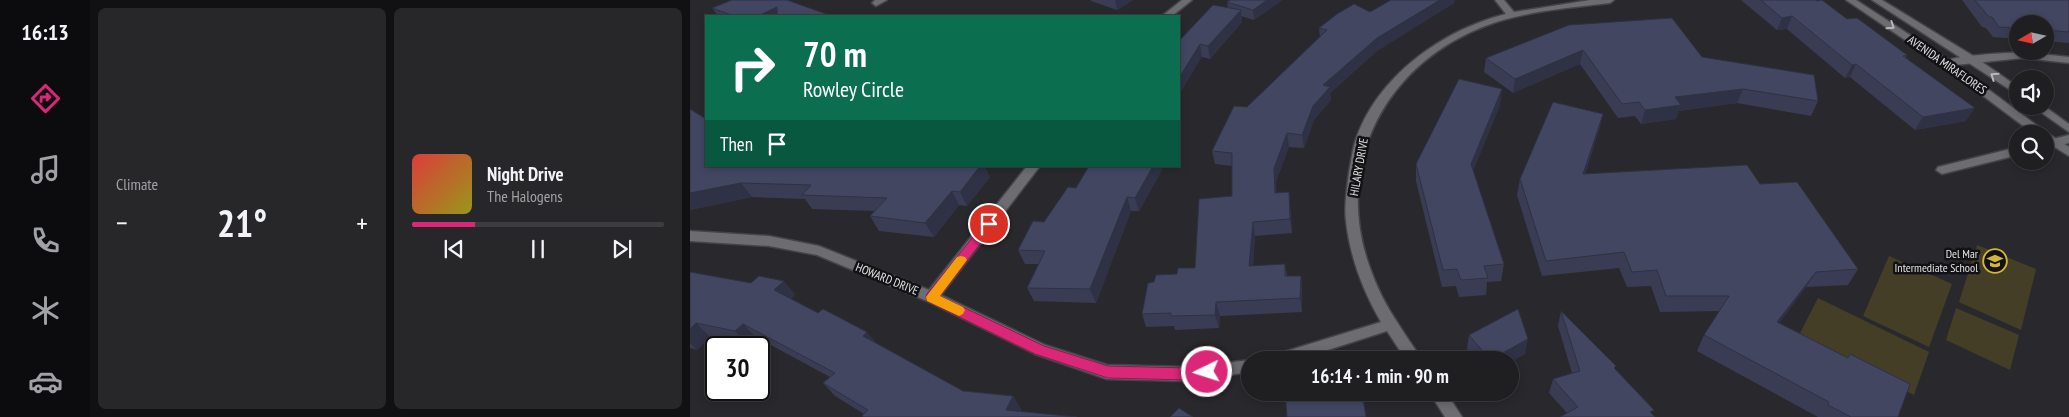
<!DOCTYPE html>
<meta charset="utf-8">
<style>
:root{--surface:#1f1f22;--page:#27272a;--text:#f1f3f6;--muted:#a1a2a5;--line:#3c3d40;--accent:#db2777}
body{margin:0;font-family:"PT Sans Narrow",sans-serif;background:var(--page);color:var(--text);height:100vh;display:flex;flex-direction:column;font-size:19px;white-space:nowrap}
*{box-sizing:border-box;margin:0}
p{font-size:16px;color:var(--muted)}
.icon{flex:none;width:28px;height:28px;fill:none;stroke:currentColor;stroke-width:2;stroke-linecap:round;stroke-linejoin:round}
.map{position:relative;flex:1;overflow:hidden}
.drawer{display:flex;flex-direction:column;gap:8px;padding:8px;background:#111113;width:600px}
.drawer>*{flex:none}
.hud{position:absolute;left:15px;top:15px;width:475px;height:152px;border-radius:0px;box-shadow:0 2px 8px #0003,0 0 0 1px var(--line);background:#0b6e4f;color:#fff;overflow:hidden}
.needle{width:32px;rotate:261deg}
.fabs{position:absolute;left:1319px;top:15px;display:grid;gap:10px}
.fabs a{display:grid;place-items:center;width:45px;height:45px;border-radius:50%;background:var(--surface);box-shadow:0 2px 8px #0003,0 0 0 1px var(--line);font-size:25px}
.speed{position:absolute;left:15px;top:336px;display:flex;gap:10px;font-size:25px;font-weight:700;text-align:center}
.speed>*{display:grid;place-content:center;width:65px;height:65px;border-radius:50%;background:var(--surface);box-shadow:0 2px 8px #0003,0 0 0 1px var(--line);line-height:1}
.speed .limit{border:2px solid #111;border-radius:8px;background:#fff;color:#111}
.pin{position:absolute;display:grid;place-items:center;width:42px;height:42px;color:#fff;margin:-21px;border:2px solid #fff;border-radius:50%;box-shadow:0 1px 5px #0007}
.me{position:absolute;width:55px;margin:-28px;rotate:266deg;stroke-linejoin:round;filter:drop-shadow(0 0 4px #0008)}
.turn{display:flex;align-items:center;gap:18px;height:105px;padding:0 15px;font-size:22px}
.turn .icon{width:65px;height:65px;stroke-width:2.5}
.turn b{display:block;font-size:35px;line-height:42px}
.then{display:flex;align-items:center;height:48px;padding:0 15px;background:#0003;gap:10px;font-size:19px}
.big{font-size:38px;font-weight:700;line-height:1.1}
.drawer .card{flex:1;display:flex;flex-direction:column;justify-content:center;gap:8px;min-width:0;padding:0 18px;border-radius:8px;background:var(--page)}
.song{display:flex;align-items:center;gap:15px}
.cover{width:60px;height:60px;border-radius:8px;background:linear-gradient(135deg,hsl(0 70% 55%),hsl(60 70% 35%))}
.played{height:5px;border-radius:2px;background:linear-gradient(90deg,var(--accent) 25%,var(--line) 25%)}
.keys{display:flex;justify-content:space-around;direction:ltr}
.heat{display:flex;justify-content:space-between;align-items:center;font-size:28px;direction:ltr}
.drawer .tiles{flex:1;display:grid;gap:8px;grid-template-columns:repeat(2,1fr)}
.trip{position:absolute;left:551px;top:351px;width:278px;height:50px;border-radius:25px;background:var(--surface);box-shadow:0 2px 8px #0003,0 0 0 1px var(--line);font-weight:700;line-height:50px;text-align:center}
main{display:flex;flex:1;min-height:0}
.tabs{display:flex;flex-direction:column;width:90px;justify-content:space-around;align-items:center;background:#0c0c0e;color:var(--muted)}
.tabs .icon{width:35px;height:35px}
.tabs .on{color:var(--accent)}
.tabs b{font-size:22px;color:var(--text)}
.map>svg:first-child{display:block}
.green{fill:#443e26}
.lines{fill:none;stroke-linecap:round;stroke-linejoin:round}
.service-casing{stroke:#434447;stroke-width:3}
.minor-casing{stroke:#434447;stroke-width:3}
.tertiary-casing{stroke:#434447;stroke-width:3}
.service{fill:#6c6c71;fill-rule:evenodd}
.minor{fill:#6c6c71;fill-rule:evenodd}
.tertiary{fill:#6c6c71;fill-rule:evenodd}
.wall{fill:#3a3c53}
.shaded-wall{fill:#2f3144}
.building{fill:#434661;stroke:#2f3144}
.oneway{stroke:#b8b8bc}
.route{fill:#db2777;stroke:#8e194d}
.slow{fill:#f59e0b}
.labels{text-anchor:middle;stroke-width:5;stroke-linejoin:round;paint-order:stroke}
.street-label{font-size:12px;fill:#e1e1e4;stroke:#121214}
.poi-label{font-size:12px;fill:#e1e1e4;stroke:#121214;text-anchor:end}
</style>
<main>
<nav class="tabs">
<b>16:13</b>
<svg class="icon on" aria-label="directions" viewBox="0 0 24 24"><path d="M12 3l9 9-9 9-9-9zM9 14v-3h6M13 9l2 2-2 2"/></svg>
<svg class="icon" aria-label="music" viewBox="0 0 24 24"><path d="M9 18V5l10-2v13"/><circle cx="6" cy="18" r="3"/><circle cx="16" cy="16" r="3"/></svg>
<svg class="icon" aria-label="phone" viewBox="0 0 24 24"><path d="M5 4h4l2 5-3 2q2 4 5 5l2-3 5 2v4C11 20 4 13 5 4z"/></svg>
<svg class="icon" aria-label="climate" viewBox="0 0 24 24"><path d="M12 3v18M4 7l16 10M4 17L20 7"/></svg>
<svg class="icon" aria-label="car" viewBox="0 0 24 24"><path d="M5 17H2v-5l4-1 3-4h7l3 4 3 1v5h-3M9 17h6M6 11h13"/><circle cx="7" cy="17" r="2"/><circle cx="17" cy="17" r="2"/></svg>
</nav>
<section class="drawer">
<div class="tiles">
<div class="card"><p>Climate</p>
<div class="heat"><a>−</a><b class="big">21°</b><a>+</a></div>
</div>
<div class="card">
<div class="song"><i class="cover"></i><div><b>Night Drive</b><p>The Halogens</p></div></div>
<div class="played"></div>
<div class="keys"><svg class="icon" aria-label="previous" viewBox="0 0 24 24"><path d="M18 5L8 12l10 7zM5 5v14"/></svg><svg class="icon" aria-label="pause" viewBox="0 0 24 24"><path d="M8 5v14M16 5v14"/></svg><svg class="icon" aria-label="next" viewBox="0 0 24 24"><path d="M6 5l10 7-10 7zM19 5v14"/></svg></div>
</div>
</div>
</section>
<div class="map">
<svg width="1379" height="417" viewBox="0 0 1379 417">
<rect width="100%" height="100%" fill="#29292d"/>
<!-- green -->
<path class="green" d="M1287,245L1346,269L1331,330L1269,302Z
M1199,256L1262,284L1239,347L1173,316Z
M1128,298L1239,352L1224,395L1108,337Z
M1266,308L1329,335L1320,370L1256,340Z"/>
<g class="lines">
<!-- service casing -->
<g class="service-casing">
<path id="service" d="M1379,135V143L1355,149V141Z
M1328,147V155L1252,174L1246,170L1248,167Z"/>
</g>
<!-- minor casing -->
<g class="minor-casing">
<path id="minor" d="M185,0H197L186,6L182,3Z
M492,0H502L482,16H472Z
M805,0H814L824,12L900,0H924L920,3C879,8 836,11 798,25C697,62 643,162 679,265C686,286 696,306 709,325C716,337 725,348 732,360H716L697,331L607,360H579L582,356L587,354L691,322C673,291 660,257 656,221C654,205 657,188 659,172C661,162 662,152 665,142C686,77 752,30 816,14Z
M1333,52L1379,57V63L1333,58L1256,66L1251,63C1260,55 1318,53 1333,52Z
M337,166H350L251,295L355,345L417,365L498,367L560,360V372L498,381L417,379L345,354L237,301L127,255L79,246L0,241V231L79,236L129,246L239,290Z
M739,392H756L772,417H755Z"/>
</g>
<!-- tertiary casing -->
<g class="tertiary-casing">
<path id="tertiary" d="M1156,0H1166L1260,61L1357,133L1379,147V156L1355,141V134H1344L1252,65Z
M1182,0H1192L1285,57L1328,87V95Z
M1342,106H1354L1379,124V132Z"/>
</g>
<!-- service -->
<use href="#service" class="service"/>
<!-- minor -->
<use href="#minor" class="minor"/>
<!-- tertiary -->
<use href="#tertiary" class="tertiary"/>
</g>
<!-- wall -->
<path class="wall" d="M401,0H443L427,10L401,1Z
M592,0L564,20L551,16L552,22L520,59L512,57L489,41L538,8L537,2Z
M1051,0H1126L1217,55L1216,57L1276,121L1225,130L1160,77L1155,78L1097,29L1087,30Z
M1272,0H1379V43L1355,41V24H1328V39L1303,37L1296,28L1292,27Z
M764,3L687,51L640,93L641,100L624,120L614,148L599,147L586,181V193L599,192L602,233L565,236L563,266L595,264L597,276H611L612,289V312L530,316L529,328L485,330L484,326L456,327L452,314L464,282L505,268L542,196V166L525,164L522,151L557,107L630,37L629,28L680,12Z
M22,8L139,16H28Z
M879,25L1012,57L1128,101L1121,116L1047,103L989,111L986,119L951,124L945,116L928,118L890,64L823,93L794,72L796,58Z
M810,105L783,171L814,264L811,281L797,282L796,295L769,297L766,286L752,287L726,181V164Z
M0,109L16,166L300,177L277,206L269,205L244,237L189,231L180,216L185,211L122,209L115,199L62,197L0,210Z
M913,114L909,130L895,174L1070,184L1168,269L1158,285L1116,287L1089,323L1158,358L1160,354L1208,417H1128L1007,351L1014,335L1030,311L970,312L961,286L937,287L929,268L852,276L827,195L830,179Z
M399,166H471L472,170L449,211H441L406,303L344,301L337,288L349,264H335L328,250L386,188Z
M0,272L61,283L105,294L101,299L186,343L273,391L323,396L331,409L330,412L387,417H173L172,416L174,414L145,396L133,383L140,377L66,337L59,345L20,337L7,350L0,348Z
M871,311L925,369L964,410L877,413L859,393L863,379L882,373L868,326Z
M779,335L835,354L820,362V360H786L777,349Z"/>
<!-- shaded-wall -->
<path class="shaded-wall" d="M425,0H443L427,10Z
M577,0H592L564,20L563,10Z
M750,0H765L764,3L687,51L640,93L641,100L624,120L614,148L612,135L623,106L633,85L687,38Z
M87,7L93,16H68Z
M551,10L552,22L520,59L518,46Z
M1102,16L1097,29L1087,30L1092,18Z
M510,44L512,57L489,95V78Z
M893,50L890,64L823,93L825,79Z
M1166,64L1160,77L1155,78L1162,65Z
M812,89L810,105L779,181L781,164Z
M1053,89L1047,103L989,111L986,119L951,124L955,110L985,97Z
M1285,108L1276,121L1225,130L1233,117Z
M913,114L909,130L889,190L893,174Z
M597,133L599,147L586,181L587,207L585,193L584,168Z
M290,166H295L300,177L277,206L270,192Z
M463,166H471L472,170L449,211L445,198Z
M51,183L62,197L0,210V193Z
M262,191L269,205L244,237L235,223Z
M599,192L600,206L602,233L600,219Z
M437,197L441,211L406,303L400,289Z
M563,222L565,236L562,279L559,266Z
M1126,272L1116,287L1078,337L1087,322Z
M611,276L612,289V312L610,298Z
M94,281L105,294L95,304L84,290Z
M526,302L530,316L529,328L525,315Z
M6,323L20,337L7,350L0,343V329Z
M53,324L66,337L59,345L45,331Z
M177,332L188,345L173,336Z
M838,339L835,354L820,362V360H800Z
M323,396L331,409L327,417L316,410Z"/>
<!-- building -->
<path class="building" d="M42,0H97L139,15L132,16H87V7L68,16H44L22,8Z
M540,0H577L563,10L537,2Z
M701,0H750L687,38L633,85L640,87L623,106L612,135L597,133L584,168L585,193L599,192L600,219L563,222L559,266L595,264V276H611L610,298L526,302L525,315L481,316V313L452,314L458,283L464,282L466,275L487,274L488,268H505L509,199L542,196V153L522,151L544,106L557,107L637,30L629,28L647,14L664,4L680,12Z
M1071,0H1126L1127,1L1132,0L1157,19L1167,18L1217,55L1213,56L1285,108L1233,117L1166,64L1162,65L1102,16L1092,18Z
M1285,0H1379V32L1355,30V24H1328V28L1309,27L1302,17H1299Z
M523,5L551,10L518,46L510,44L489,78V41Z
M982,18L1012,57L1124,75L1128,101L1053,89L985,97L991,105L955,110L949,102L932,104L893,50L825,79L796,58L879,25Z
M769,79L812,89L781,164L814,264L794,266L798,278L771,280L767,269L753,270L726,164Z
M863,102L913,114L893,174L1057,165L1070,184L1107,182L1168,269L1126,272L1087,322L1158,358L1160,354L1220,384L1208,417H1161L1138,405L1139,402L1014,335L1039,296H976L967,270L942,272L934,252L856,261L830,179Z
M0,109L16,119V166H290L270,192L262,191L235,223L180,216L197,198L112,195L121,185L51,183L0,193Z
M399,166H463L445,198L437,197L400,289L337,288L355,251L328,250L343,221L354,222L378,187L386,188Z
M0,272L61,283L69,276L94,281L84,290L128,313L133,309L177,332L173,336L273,391L323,396L316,410L387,417H174L172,416L178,410L133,383L145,373L53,324L45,331L6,323L0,329Z
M828,309L838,339L800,360L779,335Z
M871,311L926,366L924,368L964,410L960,412L965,417H870L888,407L863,379L890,371Z
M595,392H672L676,417H597Z
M489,408L503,417H480Z"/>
<!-- one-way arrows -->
<defs><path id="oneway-chevron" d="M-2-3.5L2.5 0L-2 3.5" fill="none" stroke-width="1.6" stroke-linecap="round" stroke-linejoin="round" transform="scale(1.25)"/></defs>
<g class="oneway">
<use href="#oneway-chevron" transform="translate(1201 26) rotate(34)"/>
<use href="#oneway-chevron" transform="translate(1304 76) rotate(-145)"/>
</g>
<!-- route -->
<path class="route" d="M299,220L303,222L305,224L303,227L250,296L354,346L418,366L498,368L517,366L522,368L524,372L522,376L498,380L418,378L345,354L237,301L236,297L237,294L295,222Z"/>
<!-- slow -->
<path class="slow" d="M271,256L275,257L277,260L250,296L273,307L275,310L273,314L269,316L237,301L236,297L267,257Z"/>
<!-- icons -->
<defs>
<g id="school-ring" transform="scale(1.25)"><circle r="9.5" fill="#121214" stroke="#d2b736" stroke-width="1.5"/><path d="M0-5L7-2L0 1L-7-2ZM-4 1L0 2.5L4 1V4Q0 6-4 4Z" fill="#d2b736"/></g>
</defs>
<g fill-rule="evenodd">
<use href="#school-ring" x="1305" y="261"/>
</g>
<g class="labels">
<!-- street labels -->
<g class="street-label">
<text transform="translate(1257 65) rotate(35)" y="4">AVENIDA MIRAFLORES</text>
<text transform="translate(669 167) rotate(-80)" y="4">HILARY DRIVE</text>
<text transform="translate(197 279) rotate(22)" y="4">HOWARD DRIVE</text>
</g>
<!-- poi labels -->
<g class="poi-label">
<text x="1288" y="258">Del Mar<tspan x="1288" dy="14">Intermediate School</tspan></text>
</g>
</g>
</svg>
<div class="fabs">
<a><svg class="needle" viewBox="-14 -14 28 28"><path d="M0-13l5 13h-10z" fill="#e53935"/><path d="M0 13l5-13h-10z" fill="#a1a2a5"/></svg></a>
<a><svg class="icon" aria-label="sound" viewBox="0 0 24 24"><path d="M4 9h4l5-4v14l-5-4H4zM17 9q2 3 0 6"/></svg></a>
<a><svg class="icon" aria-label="search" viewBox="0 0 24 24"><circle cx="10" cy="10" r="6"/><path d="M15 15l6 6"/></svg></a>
</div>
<div class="speed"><div class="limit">30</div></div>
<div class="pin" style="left:299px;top:224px;background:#d93025"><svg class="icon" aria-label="arrive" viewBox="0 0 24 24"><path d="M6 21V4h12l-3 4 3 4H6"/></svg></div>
<svg class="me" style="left:517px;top:372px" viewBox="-20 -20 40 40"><circle r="17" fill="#db2777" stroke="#fff" stroke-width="3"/><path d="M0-11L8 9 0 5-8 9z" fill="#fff"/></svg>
<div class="trip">16:14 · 1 min · 90 m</div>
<div class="hud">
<div class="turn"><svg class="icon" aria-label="right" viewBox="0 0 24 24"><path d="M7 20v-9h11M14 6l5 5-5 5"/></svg><div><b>70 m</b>Rowley Circle</div></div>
<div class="then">Then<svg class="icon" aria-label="arrive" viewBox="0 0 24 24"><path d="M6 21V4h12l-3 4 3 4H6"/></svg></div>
</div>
</div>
</main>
